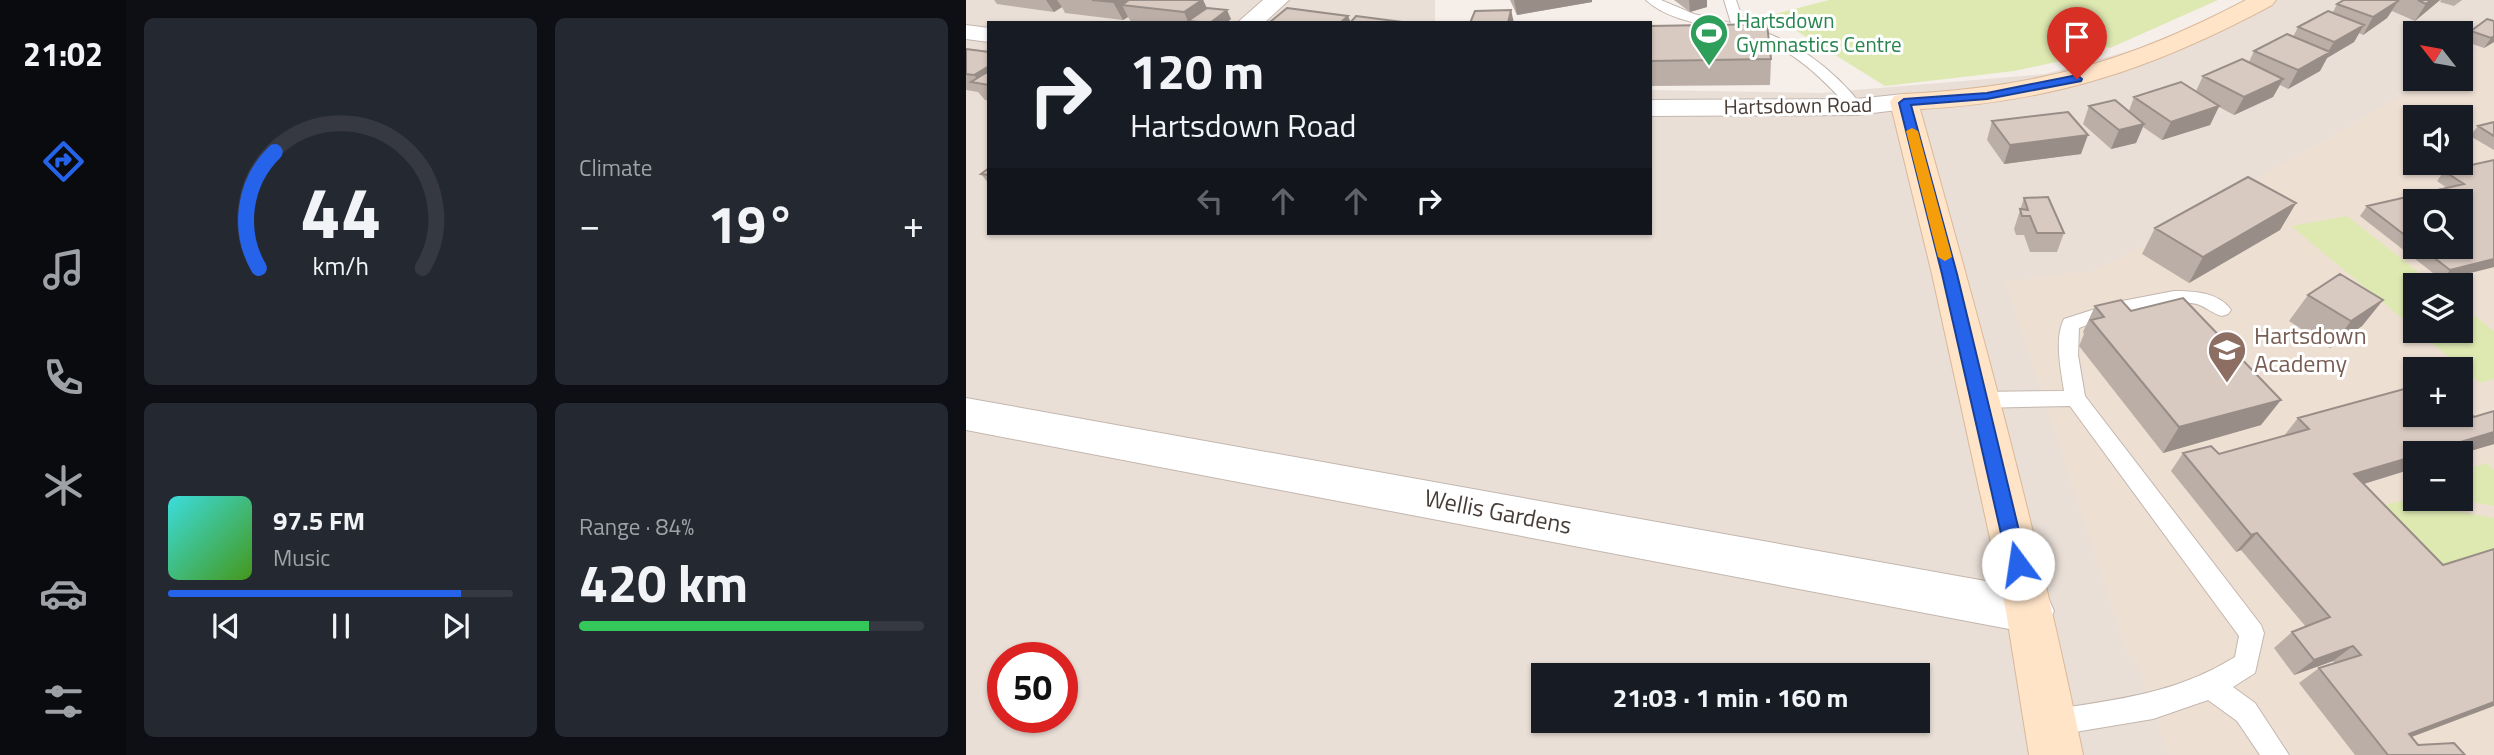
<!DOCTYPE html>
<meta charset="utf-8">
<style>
:root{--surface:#171b24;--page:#242831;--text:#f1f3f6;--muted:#9ea1a6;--line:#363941;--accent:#2563eb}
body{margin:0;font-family:"Titillium Web",sans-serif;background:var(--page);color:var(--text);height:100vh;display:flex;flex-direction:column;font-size:26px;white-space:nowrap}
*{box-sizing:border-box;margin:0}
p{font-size:23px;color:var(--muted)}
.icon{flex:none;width:38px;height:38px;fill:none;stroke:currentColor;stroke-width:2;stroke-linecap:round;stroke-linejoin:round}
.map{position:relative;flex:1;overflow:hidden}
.sheet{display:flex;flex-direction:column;gap:18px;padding:18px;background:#0d0f14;width:840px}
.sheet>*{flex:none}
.top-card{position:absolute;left:21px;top:21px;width:665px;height:214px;border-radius:0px;box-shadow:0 2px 5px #0004;background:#171b24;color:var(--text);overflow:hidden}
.needle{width:46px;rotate:301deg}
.buttons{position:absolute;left:1437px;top:21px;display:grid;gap:14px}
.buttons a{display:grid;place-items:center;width:70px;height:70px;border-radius:0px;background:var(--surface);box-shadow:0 2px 5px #0004;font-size:35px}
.speed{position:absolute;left:21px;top:642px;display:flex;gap:14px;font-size:35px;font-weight:700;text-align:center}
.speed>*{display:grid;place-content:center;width:91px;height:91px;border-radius:50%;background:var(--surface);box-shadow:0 2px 5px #0004;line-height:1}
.speed .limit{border:10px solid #d22;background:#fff;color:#111}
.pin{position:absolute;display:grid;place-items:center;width:60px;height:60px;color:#fff;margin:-72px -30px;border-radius:50% 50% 50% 0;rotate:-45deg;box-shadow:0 0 7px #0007}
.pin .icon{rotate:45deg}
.me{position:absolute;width:77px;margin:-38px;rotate:346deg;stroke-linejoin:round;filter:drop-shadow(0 0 5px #0008)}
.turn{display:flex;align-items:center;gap:24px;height:147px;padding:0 28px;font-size:32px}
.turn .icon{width:91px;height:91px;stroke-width:2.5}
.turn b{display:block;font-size:49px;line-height:60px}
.lanes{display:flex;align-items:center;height:66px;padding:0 28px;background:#0003;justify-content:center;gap:35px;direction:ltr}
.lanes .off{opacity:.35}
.big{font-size:52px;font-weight:700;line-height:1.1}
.sheet .tile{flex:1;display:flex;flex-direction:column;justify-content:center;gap:10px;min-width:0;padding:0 24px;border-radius:10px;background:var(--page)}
.sheet .dial{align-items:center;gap:0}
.dial svg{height:182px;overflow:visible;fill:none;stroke:var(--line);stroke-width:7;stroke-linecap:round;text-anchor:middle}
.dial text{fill:var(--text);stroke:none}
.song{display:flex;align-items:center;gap:21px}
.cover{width:84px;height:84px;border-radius:10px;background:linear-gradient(135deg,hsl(180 70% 55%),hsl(100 70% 35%))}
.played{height:7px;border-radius:4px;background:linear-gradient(90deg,var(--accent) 85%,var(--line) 85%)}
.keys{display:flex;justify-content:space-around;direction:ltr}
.heat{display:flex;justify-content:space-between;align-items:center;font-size:38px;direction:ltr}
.charge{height:10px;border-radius:5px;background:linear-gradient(90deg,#34c759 84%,var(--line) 0)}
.sheet .tiles{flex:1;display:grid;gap:18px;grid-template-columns:repeat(2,1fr)}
.trip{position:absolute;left:565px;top:663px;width:399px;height:70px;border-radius:0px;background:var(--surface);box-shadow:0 2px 5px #0004;font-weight:700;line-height:70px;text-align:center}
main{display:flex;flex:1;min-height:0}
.tab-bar{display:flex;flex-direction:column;width:126px;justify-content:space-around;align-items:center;background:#090b0e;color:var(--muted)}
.tab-bar .icon{width:49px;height:49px}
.tab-bar .selected{color:var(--accent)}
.tab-bar b{font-size:32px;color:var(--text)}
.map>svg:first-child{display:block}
.residential{fill:#e9dfd7;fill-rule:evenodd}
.education{fill:#eedfd3;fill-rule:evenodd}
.green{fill:#dee9b1}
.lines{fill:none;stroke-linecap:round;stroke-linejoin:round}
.lane-casing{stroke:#c3b6ae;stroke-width:2}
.street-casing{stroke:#c3b6ae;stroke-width:2}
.secondary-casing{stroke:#d8b89a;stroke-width:2}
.lane{fill:#fff;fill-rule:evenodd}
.street{fill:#fff;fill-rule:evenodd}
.secondary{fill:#ffe4c8;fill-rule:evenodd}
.wall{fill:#bbaea6;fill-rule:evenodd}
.shaded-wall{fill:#988d87}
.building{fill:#d9cac1;stroke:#988d87;stroke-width:2}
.route{fill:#2563eb;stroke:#184099;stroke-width:2}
.slow{fill:#f59e0b}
.labels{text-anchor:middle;stroke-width:6;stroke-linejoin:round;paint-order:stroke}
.far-leisure-label{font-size:21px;fill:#27864d;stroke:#fff;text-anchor:start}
.far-street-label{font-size:21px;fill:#483d37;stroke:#fff}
.education-label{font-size:24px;fill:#785e54;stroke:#fff;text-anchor:start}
.street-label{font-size:24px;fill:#483d37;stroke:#fff}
</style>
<main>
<nav class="tab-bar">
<b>21:02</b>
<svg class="icon selected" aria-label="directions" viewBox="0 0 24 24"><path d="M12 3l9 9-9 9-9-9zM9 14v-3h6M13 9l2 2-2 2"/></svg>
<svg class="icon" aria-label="music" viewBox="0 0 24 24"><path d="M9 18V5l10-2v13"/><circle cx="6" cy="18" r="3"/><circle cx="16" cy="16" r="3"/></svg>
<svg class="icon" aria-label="phone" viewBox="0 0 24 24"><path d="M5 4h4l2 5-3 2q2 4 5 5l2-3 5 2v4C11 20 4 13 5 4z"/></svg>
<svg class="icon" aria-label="climate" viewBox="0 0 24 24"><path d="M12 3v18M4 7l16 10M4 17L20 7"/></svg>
<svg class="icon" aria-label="car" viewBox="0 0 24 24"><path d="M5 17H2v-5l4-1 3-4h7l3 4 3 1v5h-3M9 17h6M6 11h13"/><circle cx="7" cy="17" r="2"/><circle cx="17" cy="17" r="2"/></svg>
<svg class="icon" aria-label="filters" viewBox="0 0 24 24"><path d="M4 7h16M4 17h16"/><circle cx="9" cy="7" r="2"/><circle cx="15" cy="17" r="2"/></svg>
</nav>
<section class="sheet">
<div class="tiles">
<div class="tile dial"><svg viewBox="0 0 100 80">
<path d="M14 69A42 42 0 1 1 86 69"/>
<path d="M14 69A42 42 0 0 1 21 18" stroke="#2563eb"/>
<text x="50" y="56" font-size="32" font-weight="700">44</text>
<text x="50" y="72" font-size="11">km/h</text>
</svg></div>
<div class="tile"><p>Climate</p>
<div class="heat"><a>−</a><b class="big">19°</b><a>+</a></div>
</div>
<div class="tile">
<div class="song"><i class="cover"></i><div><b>97.5 FM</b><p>Music</p></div></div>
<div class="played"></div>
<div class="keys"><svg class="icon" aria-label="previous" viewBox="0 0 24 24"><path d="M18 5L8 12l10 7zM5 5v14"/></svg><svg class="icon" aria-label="pause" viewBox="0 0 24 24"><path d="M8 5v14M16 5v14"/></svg><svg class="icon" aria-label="next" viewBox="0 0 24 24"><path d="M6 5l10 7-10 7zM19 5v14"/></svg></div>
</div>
<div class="tile"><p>Range · 84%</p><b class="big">420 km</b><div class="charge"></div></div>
</div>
</section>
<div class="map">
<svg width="1528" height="755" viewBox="0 0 1528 755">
<rect width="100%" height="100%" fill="#f5eee9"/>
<!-- residential -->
<path class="residential" d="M0,0H469V23H23V233H684V90L854,93L1079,74L1185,45L1284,0H1528V755H0ZM1449,33H1494V79H1449ZM1449,117H1494V163H1449ZM1449,201H1494V247H1449ZM1449,285H1494V331H1449ZM1449,369H1494V415H1449ZM1449,453H1494V499H1449ZM37,658H96V718H37ZM578,676H952V721H578Z"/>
<!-- education -->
<path class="education" d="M1528,42V755H1203L1170,660L1160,650L1039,281L1125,271L1155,257L1464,79H1494L1495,61ZM1449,117H1494V163H1449ZM1449,201H1494V247H1449ZM1449,285H1494V331H1449ZM1449,369H1494V415H1449ZM1449,453H1494V499H1449Z"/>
<!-- green -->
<path class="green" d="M863,0H1252L1144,48C1130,43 1113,43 1102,53L1104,59L1048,71L919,86L805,15Z
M1381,216L1469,285H1449V329L1325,226Z
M1495,305L1528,331V379L1514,383L1451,331H1494Z
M1521,463L1528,470V506L1490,499H1494L1495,471Z
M1434,501L1528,518V558L1455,582L1390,513Z"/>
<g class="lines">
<!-- lane casing -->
<g class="lane-casing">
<path id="lane" d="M680,0H695L728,14L765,23L758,0H770L779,26C826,38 867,68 897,107L895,110H885C857,79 827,49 787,36C754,25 707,25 680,0Z
M1208,291C1227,291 1253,292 1265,310L1262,314L1256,316C1247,314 1240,307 1231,304C1199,296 1144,316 1113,328L1112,355L1119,396L1295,625L1298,633L1289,673L1267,687L1289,703L1323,755H1294L1271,721L1242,700L1187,719L1085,736L1076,732L1072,723L1076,714L1085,710C1153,699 1209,694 1269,657L1273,636L1104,406L1012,408L1005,405L1002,400L1005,395L1012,392L1098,391C1095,370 1088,339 1098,319L1151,302Z"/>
</g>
<!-- street casing -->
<g class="street-casing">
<path id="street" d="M297,0H323L298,23H271Z
M0,25L23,28V42L0,39Z
M938,94L948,96L952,102L948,108L890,115L684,116V100L890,99Z
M0,398L1064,589L1081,595L1088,611L1081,627L1064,633L0,430Z"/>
</g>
<!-- secondary casing -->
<g class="secondary-casing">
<path id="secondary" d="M1280,0H1310L1306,5C1189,68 1088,102 954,109C1014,323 1073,537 1117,755H1063L1040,611L966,274L924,102L928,96L938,94C1072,87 1162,62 1280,0Z"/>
</g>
<!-- lane -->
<use href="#lane" class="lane"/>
<!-- street -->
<use href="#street" class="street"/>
<!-- secondary -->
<use href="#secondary" class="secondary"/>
</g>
<!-- wall -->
<path class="wall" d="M28,0H237L241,8L265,19L260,23H166L162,17L157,20L99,13L96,7L88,12L31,4Z
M544,0H626V2L551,15Z
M708,0H741V7L724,12Z
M1378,0H1474L1449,21L1426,11L1421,18L1397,35L1393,33L1388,42L1361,58L1354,71L1322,89L1314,85L1307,97L1268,115L1253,107L1244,125L1196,140L1177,127L1170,143L1145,149L1117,124L1123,106L1163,111L1168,97L1230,91L1237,76L1283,62L1288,51L1327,37L1332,27L1367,12L1371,4Z
M1475,0H1496L1488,6L1474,2Z
M1528,21V42L1518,48L1498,41L1505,31Z
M684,26L805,59L804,85L684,86Z
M0,49L23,52V101L19,100L12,92L0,90Z
M1026,121L1115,154L1038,164L1021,140Z
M1528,122V150L1504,136L1512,126Z
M1528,160V267L1476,280L1394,216L1401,206L1481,188L1471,181L1478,171ZM1449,201L1494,247H1449Z
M23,168V184L15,174Z
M1058,198L1098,233L1091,252H1064L1058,235H1050L1048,229Z
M1330,203L1314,230L1223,283L1176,254L1189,228Z
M1342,295L1417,300L1396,326L1364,348L1323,321Z
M1129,306L1165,311L1295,425L1197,453L1113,346L1118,334L1117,332Z
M1332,418L1528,444L1494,454V453H1449V468L1398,484L1446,737L1452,745L1499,755H1389L1333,683L1353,668L1369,663L1367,661L1328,675L1308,648L1326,632L1340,627L1275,550L1270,552L1205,471L1217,453L1253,454L1317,437Z"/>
<!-- shaded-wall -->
<path class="shaded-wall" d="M80,0H91L96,7L88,12Z
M151,0H170L156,5L162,17L157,20L147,2Z
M236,0H237L245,17L222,21L218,12Z
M548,0H626V2L551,15Z
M723,0H741V7L724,12Z
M1465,0H1474L1449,21L1460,4Z
M1432,1L1421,18L1397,35L1407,17Z
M261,10L265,19L260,23H244Z
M545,10L548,23H542Z
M382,16L385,23H374Z
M1398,25L1388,42L1361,58L1354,71L1322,89L1332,70L1360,55L1368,42Z
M1528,36V42L1518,48L1525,38Z
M23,66V85L14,83L8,75Z
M1317,79L1307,97L1268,115L1278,97Z
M1253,106L1244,125L1196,140L1205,122Z
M1178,124L1170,143L1145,149L1153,130Z
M1122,135L1115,154L1038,164L1044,145Z
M1330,203L1314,230L1223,283L1237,257Z
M1528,259V267L1476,280L1484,270Z
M1417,300L1396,326L1364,348L1385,321Z
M1315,400L1295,425L1197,453L1213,427Z
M1528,432V444L1494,454V453H1458Z
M1449,456V468L1371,492L1388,474Z
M1291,533L1275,550L1270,552L1285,535Z
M1387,646L1367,661L1328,675L1348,660Z
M1528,702V706L1419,747L1443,734Z"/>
<!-- building -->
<path class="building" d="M126,0H151L147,2Z
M163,0H236L218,12L156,5Z
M1378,0H1430L1432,1L1407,17L1371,4Z
M1452,0H1465L1460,4Z
M241,8L261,10L244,23L222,21Z
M321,8L382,16L374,23H313L304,22Z
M545,10L542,23H504L509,11Z
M1362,11L1398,25L1368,42L1332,27Z
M390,16L444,23H384Z
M1521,19L1528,21V36L1525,38L1505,31Z
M801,24L805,59L684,61V26Z
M1321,34L1364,52L1332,70L1288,51Z
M0,49L23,52V66L8,75L0,74Z
M1276,59L1317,79L1278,97L1237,76Z
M23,71V85L5,82Z
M1215,82L1253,106L1205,122L1168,97Z
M1149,100L1178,124L1153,130L1123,106Z
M1102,112L1122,135L1044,145L1026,121Z
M1528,122V136L1512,126Z
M1528,160V259L1484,270L1454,247H1494V201H1449V243L1401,206L1498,184L1478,171Z
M23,168V175L15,174Z
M1282,177L1330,203L1237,257L1189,228Z
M1082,197L1098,233H1071L1064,216H1056L1054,209L1062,210L1058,198Z
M1374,274L1417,300L1385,321L1342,295Z
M1217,298L1315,400L1213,427L1125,320L1138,317L1129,306L1155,300L1165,311Z
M1449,386V415H1494V404L1508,417L1528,411V432L1458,453H1449V456L1388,474L1477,565L1528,549V702L1443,734L1452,745L1488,743L1499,755H1422L1353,668L1395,655L1387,646L1348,660L1326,632L1364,617L1291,533L1285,535L1217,453L1245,446L1253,454L1343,429L1332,418Z"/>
<!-- route -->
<path class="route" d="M1111,75L1116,79L1115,81L1021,99L945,105L991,274L1061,564L1058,570L1052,572L1045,570L1042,564L976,274L933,103L938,99L1021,93Z"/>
<!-- slow -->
<path class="slow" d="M946,128L952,131L986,257L979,261L972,257L940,131Z"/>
<!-- icons -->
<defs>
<g id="stadium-pin" transform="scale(2.0125)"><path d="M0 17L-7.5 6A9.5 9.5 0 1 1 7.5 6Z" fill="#2e9e5b" stroke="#fff"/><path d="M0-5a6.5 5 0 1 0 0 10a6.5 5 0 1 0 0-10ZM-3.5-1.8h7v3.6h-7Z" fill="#fff"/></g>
<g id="school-pin" transform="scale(2.0125)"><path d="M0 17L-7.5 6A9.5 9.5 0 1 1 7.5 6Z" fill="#8d6e63" stroke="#fff"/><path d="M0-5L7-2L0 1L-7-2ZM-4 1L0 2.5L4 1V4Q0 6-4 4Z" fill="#fff"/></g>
</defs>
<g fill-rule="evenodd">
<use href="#stadium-pin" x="743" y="33"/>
<use href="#school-pin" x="1261" y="350"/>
</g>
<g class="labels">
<!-- far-leisure labels -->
<g class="far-leisure-label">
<text x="770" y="28">Hartsdown<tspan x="770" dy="24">Gymnastics Centre</tspan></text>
</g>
<!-- far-street labels -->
<g class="far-street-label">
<text transform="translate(832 106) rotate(-1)" y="7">Hartsdown Road</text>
</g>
<!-- education labels -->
<g class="education-label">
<text x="1288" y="344">Hartsdown<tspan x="1288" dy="28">Academy</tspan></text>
</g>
<!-- street labels -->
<g class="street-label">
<text transform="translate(532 512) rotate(11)" y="8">Wellis Gardens</text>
</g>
</g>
</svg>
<div class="buttons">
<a><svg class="needle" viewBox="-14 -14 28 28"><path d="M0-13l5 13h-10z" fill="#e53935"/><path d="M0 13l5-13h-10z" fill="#9ea1a6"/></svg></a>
<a><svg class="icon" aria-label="sound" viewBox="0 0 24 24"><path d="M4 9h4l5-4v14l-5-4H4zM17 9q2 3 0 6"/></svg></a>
<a><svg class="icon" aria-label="search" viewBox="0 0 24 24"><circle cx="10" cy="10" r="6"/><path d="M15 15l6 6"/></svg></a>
<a><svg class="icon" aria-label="layers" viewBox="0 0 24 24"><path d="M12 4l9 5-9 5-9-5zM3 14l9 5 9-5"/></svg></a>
<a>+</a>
<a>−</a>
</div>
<div class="speed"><div class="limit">50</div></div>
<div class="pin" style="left:1111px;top:79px;background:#d93025"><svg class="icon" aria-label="arrive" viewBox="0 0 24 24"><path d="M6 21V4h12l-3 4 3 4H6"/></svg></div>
<svg class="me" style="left:1052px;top:564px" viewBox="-20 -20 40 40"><circle r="19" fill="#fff"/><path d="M0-13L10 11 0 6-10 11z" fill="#2563eb"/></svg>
<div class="trip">21:03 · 1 min · 160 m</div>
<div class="top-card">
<div class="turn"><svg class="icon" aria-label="right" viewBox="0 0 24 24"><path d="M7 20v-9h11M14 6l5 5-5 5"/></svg><div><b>120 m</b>Hartsdown Road</div></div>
<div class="lanes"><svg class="icon off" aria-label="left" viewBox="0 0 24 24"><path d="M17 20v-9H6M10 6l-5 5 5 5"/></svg><svg class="icon off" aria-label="ahead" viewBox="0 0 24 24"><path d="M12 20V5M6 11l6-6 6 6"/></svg><svg class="icon off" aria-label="ahead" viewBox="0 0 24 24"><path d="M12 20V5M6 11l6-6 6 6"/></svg><svg class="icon" aria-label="right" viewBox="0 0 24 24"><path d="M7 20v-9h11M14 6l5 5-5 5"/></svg></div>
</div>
</div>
</main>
